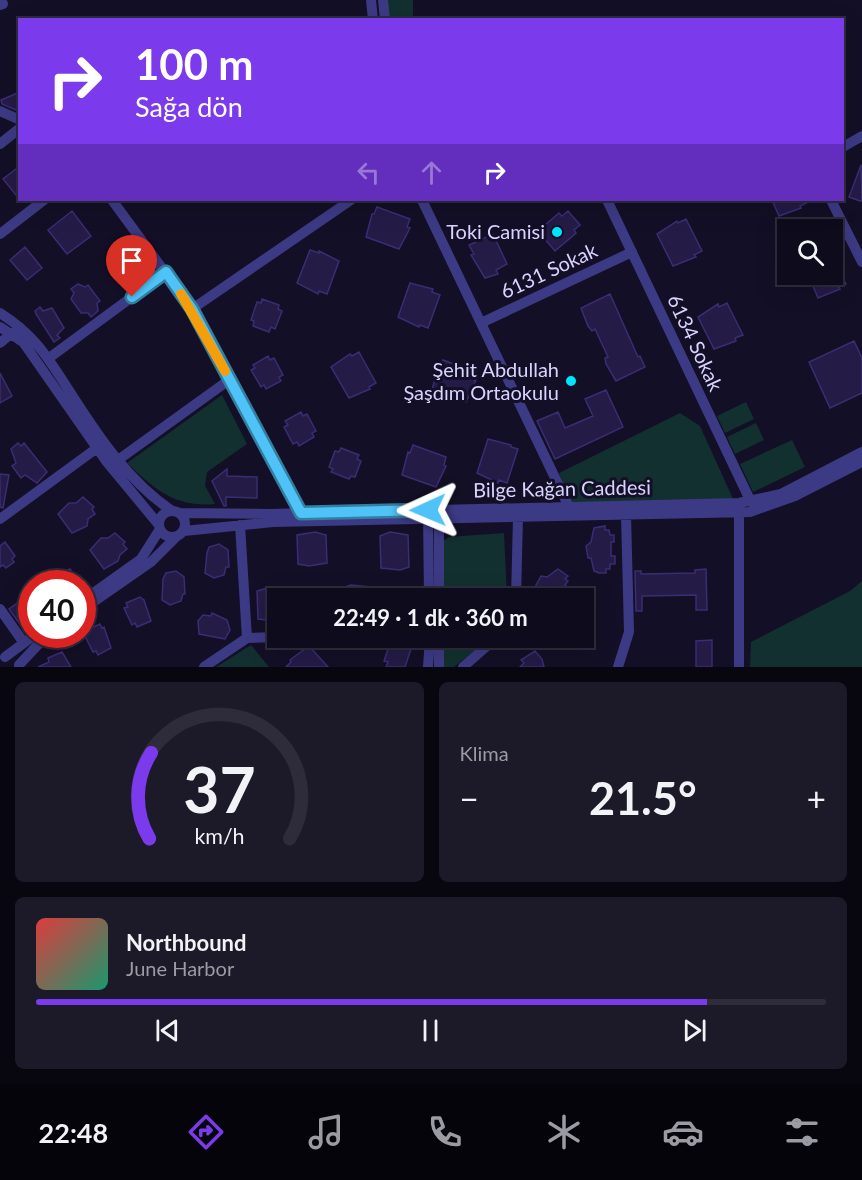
<!DOCTYPE html>
<html lang="tr">
<meta charset="utf-8">
<style>
:root{--surface:#0e0b1c;--page:#1c1929;--text:#f1f3f6;--muted:#9b9ba3;--line:#2e2b3b;--accent:#7c3aed}
body{margin:0;font-family:Lato,sans-serif;background:var(--page);color:var(--text);height:100vh;display:flex;flex-direction:column;font-size:22px;white-space:nowrap}
*{box-sizing:border-box;margin:0}
p{font-size:20px;color:var(--muted)}
.icon{flex:none;width:33px;height:33px;fill:none;stroke:currentColor;stroke-width:2;stroke-linecap:round;stroke-linejoin:round}
.map{position:relative;height:667px;overflow:hidden}
.drawer{display:flex;flex-direction:column;gap:15px;padding:15px;background:#08060f;flex:1}
.drawer>*{flex:none}
.top-card{position:absolute;left:18px;top:18px;width:826px;height:183px;border-radius:0px;box-shadow:0 6px 24px #0002,0 0 0 2px var(--line);background:#7c3aed;color:#fff;overflow:hidden}
.tools{position:absolute;left:777px;top:219px;display:grid;gap:12px}
.tools a{display:grid;place-items:center;width:66px;height:66px;border-radius:0px;background:var(--surface);box-shadow:0 6px 24px #0002,0 0 0 2px var(--line);font-size:30px}
.speed{position:absolute;left:18px;top:570px;display:flex;gap:12px;font-size:30px;font-weight:700;text-align:center}
.speed>*{display:grid;place-content:center;width:78px;height:78px;border-radius:50%;background:var(--surface);box-shadow:0 6px 24px #0002,0 0 0 2px var(--line);line-height:1}
.speed .limit{border:9px solid #d22;background:#fff;color:#111}
.pin{position:absolute;display:grid;place-items:center;width:51px;height:51px;color:#fff;margin:-62px -26px;border-radius:50% 50% 50% 0;rotate:-45deg;box-shadow:0 0 6px #0007}
.pin .icon{rotate:45deg}
.me{position:absolute;width:66px;margin:-33px;rotate:269deg;stroke-linejoin:round;filter:drop-shadow(0 0 4px #0008)}
.turn{display:flex;align-items:center;gap:21px;height:126px;padding:0 18px;font-size:27px}
.turn .icon{width:78px;height:78px;stroke-width:2.5}
.turn b{display:block;font-size:42px;line-height:51px}
.lanes{display:flex;align-items:center;height:57px;padding:0 18px;background:#0003;justify-content:center;gap:30px;direction:ltr}
.lanes .off{opacity:.35}
.big{font-size:45px;font-weight:700;line-height:1.1}
.drawer .widget{flex:1;display:flex;flex-direction:column;justify-content:center;gap:9px;min-width:0;padding:0 21px;border-radius:9px;background:var(--page)}
.drawer .dial{align-items:center;gap:0}
.dial svg{height:156px;overflow:visible;fill:none;stroke:var(--line);stroke-width:7;stroke-linecap:round;text-anchor:middle}
.dial text{fill:var(--text);stroke:none}
.song{display:flex;align-items:center;gap:18px}
.cover{width:72px;height:72px;border-radius:9px;background:linear-gradient(135deg,hsl(0 70% 55%),hsl(160 70% 35%))}
.played{height:6px;border-radius:3px;background:linear-gradient(90deg,var(--accent) 85%,var(--line) 85%)}
.keys{display:flex;justify-content:space-around;direction:ltr}
.heat{display:flex;justify-content:space-between;align-items:center;font-size:33px;direction:ltr}
.drawer .tiles{flex:1;display:grid;gap:15px;grid-template-columns:1fr 1fr}
.widget:last-child{grid-column:span 2}
.trip{position:absolute;left:267px;top:588px;width:327px;height:60px;border-radius:0px;background:var(--surface);box-shadow:0 6px 24px #0002,0 0 0 2px var(--line);font-weight:700;line-height:60px;text-align:center}
.dock{display:flex;height:96px;justify-content:space-around;align-items:center;background:#06040b;color:var(--muted)}
.dock .icon{width:42px;height:42px}
.dock .selected{color:var(--accent)}
.dock b{font-size:27px;color:var(--text)}
.map>svg:first-child{display:block}
.green{fill:#12302f}
.building{fill:#241b47;stroke:#3b2d73;stroke-width:1.5}
.lines{fill:none;stroke-linecap:round;stroke-linejoin:round}
.minor{stroke:#3d3a85;stroke-width:10}
.route-casing{stroke:#337fa1;stroke-width:15}
.route{stroke:#4fc3f7;stroke-width:10}
.slow{stroke:#f59e0b;stroke-width:10}
.poi-dot{fill:#00e5ff;stroke:#130f26;stroke-width:2}
.labels{text-anchor:middle;stroke-width:6;stroke-linejoin:round;paint-order:stroke}
.poi-label{font-size:20px;fill:#d9d4ff;stroke:#130f26;text-anchor:end}
.street-label{font-size:20px;fill:#d9d4ff;stroke:#130f26}
</style>
<div class="map">
<svg width="862" height="667" viewBox="0 0 862 667">
<rect width="100%" height="100%" fill="#130f26"/>
<!-- green -->
<path class="green" d="M385,0H413V19H387Z
M222,395L247,444L207,472L205,486L215,504C176,508 154,489 127,463Z
M746,402L754,419L725,433L717,416Z
M680,413L700,426L734,501L569,504L559,473Z
M756,423L764,440L735,454L727,437Z
M792,440L805,467L753,492L740,464Z
M504,533L507,598H441V543L449,537Z
M862,581V667H750L751,642L850,591Z
M442,638H490L454,667H442Z
M251,645L269,667H216Z"/>
<!-- building -->
<path class="building" d="M20,92V109L16,110L2,104L1,100Z
M861,165L862,201H860L849,197Z
M20,166V200L3,179Z
M772,200H812L800,206L801,208L779,216Z
M377,207L410,219L407,227L410,228L399,249L366,237L372,214H374Z
M72,211L91,236L67,254L48,230Z
M568,211L580,225L574,230L576,233L555,251L538,231L559,213L562,216Z
M686,219L702,251L694,255L696,257L673,266L657,234L677,221L678,223Z
M493,234L507,264L496,270L498,274L485,278L471,255L474,254L469,245Z
M25,247L42,268L27,280L10,260Z
M310,250L319,253V251L339,261L327,294L319,291L318,294L297,283Z
M832,260L846,284L839,287L840,289L818,298L808,274H832Z
M410,283L433,289L432,292L440,295L428,328L420,325L419,327L398,317Z
M78,284L85,287L88,285L100,301L97,303L98,311L91,317L88,313H81L71,299L74,293L71,289Z
M610,294L638,357L640,356L645,367L616,381L606,364L605,358L608,357L595,329L592,331L588,326L581,308Z
M262,299L279,305L278,309L282,311L275,329L271,327L269,332L253,326L254,321L251,320L257,302L261,303Z
M727,303L743,335L735,338L736,341L714,349L698,317L718,304L719,307Z
M40,307L43,311L52,308L64,328L57,335L60,338L54,342L36,314L35,311Z
M854,341L862,358V393L830,408L809,362Z
M359,352L376,383L369,387L370,389L349,398L331,367L350,354L352,356Z
M268,356L270,360L274,358L283,375L279,377L281,381L266,389L264,385L261,387L251,370L255,368L253,365Z
M443,360L476,372L474,380H476L466,402L432,390L438,367H440Z
M0,373L12,396L0,403Z
M606,390L623,427L555,459L537,421L558,412L565,428L593,416L585,399Z
M301,412L303,416L307,414L316,431L312,433L314,437L299,446L297,442L293,444L284,427L288,425L285,421Z
M488,439L511,445V447L518,449L507,483L499,480L498,483L477,473Z
M18,443L21,446L24,443L47,472L37,483L25,475L21,478L12,466L16,463L11,449Z
M413,445L446,457L444,465L446,466L436,487L402,475L408,452L410,453Z
M341,448L359,455L357,459L361,461L355,477L351,476L349,479L331,472L333,469L329,467L335,451L339,452Z
M227,469V476L257,477V498L226,497V506H224L212,481Z
M0,474L9,475L3,508L0,507Z
M83,497L94,507L92,509L95,514L88,519L87,526L72,533L58,514L69,503H76Z
M605,526V530H609L610,535H614V542H611V556H615V564H610V569H606V573H599L594,571L591,558H588L586,546L591,542L594,528Z
M315,532L326,535L327,563L309,566L298,564L297,535Z
M390,532L408,535L409,567L400,570L381,568L380,536Z
M115,533L125,542L123,544L127,549L120,555L118,561L104,569L90,550L101,538H108Z
M5,542L15,556L12,559L14,562L6,568L3,565L0,567V546Z
M219,544L228,550L229,567H226L224,575L214,578L205,573L207,553L209,547Z
M70,569L73,574L75,573L80,584H51L48,579Z
M558,569L568,576L565,579L568,581L565,585L568,588L559,598H529L541,576L547,577Z
M706,569L707,610H696V595L642,596V611H636L635,571H641V574L695,573V570Z
M176,571L184,577L185,594H183L181,601L170,605L162,600L163,579L166,573Z
M351,585L370,587V597L341,598V588Z
M267,588L285,590L286,598H278L276,621L258,619L257,591Z
M32,593V625L24,630L9,609Z
M140,597L144,600L151,621L137,627L135,623L132,625L124,608L128,607L126,603Z
M212,613L227,620L230,630L225,639L199,634L198,621L203,615L211,616Z
M100,624L102,628L104,627L111,648L98,655L96,651L93,652L85,636L88,634L87,630Z
M712,640V667H696V641Z
M396,641L411,649L405,667H386L388,662L384,661L389,646L393,647Z
M309,646L328,667H286L291,662L290,660Z
M535,651L542,659L544,667H520L524,663L521,660Z
M62,652L71,667H38L49,662L48,658Z"/>
<g class="lines">
<!-- minor -->
<path class="minor" d="M371,0L373,20
M383,0L385,20
M0,5L3,4L1,0
M0,111L20,120
M0,144L20,128
M843,147L862,136
M112,200L192,309
M422,200L569,507
M607,200L751,502
M831,200L862,262
M0,234L44,200
M0,313C35,335 48,358 70,392C98,436 128,481 172,511
M481,323L632,252
M0,327L23,342L106,461L159,525
M0,343L12,333
M49,358L166,272
M118,460L229,380
M159 524a13 13 0 1 1 26 0a13 13 0 1 1-26 0Z
M739,512V667
M180,513L269,514L739,503L781,494L862,452
M301,513L192,309L351,200
M428,513L429,598
M0,519L97,448
M240,525L247,638
M184,531L273,522L750,512L795,496L862,462
M439,598V512
M516,598L518,517
M82,601L141,559L160,529
M0,609L24,643
M82,610L151,562L177,536
M5,657L36,634
M19,665L48,634
M204,667L247,638L278,637
M428,667L430,638
M439,667V638
M463,667L496,638
M618,667L629,632L626,515"/>
</g>
<g class="lines">
<!-- route casing -->
<g class="route-casing">
<path id="route" d="M132,297L166,272L192,309L301,513L428,510"/>
</g>
<!-- route -->
<use href="#route" class="route"/>
<!-- slow -->
<path class="slow" d="M181,294L225,371"/>
</g>
<!-- markers -->
<g class="poi-dot">
<circle cx="557" cy="232" r="6"/>
<circle cx="571" cy="381" r="6"/>
</g>
<g class="labels">
<!-- poi labels -->
<g class="poi-label">
<text x="545" y="239">Toki Camisi</text>
<text x="559" y="377">Şehit Abdullah<tspan x="559" dy="23">Şaşdım Ortaokulu</tspan></text>
</g>
<!-- street labels -->
<g class="street-label">
<text transform="translate(549 271) rotate(-25)" y="7">6131 Sokak</text>
<text transform="translate(695 343) rotate(65)" y="7">6134 Sokak</text>
<text transform="translate(562 489) rotate(-1)" y="7">Bilge Kağan Caddesi</text>
</g>
</g>
</svg>
<div class="tools">
<a><svg class="icon" aria-label="search" viewBox="0 0 24 24"><circle cx="10" cy="10" r="6"/><path d="M15 15l6 6"/></svg></a>
</div>
<div class="speed"><div class="limit">40</div></div>
<div class="pin" style="left:132px;top:297px;background:#d93025"><svg class="icon" aria-label="arrive" viewBox="0 0 24 24"><path d="M6 21V4h12l-3 4 3 4H6"/></svg></div>
<svg class="me" style="left:428px;top:510px" viewBox="-20 -20 40 40"><path d="M0-17L14 15 0 8-14 15z" fill="#4fc3f7" stroke="#fff" stroke-width="4"/></svg>
<div class="trip">22:49 · 1 dk · 360 m</div>
<div class="top-card">
<div class="turn"><svg class="icon" aria-label="right" viewBox="0 0 24 24"><path d="M7 20v-9h11M14 6l5 5-5 5"/></svg><div><b>100 m</b>Sağa dön</div></div>
<div class="lanes"><svg class="icon off" aria-label="left" viewBox="0 0 24 24"><path d="M17 20v-9H6M10 6l-5 5 5 5"/></svg><svg class="icon off" aria-label="ahead" viewBox="0 0 24 24"><path d="M12 20V5M6 11l6-6 6 6"/></svg><svg class="icon" aria-label="right" viewBox="0 0 24 24"><path d="M7 20v-9h11M14 6l5 5-5 5"/></svg></div>
</div>
</div>
<section class="drawer">
<div class="tiles">
<div class="widget dial"><svg viewBox="0 0 100 80">
<path d="M14 69A42 42 0 1 1 86 69"/>
<path d="M14 69A42 42 0 0 1 15 25" stroke="#7c3aed"/>
<text x="50" y="56" font-size="32" font-weight="700">37</text>
<text x="50" y="72" font-size="11">km/h</text>
</svg></div>
<div class="widget"><p>Klima</p>
<div class="heat"><a>−</a><b class="big">21.5°</b><a>+</a></div>
</div>
<div class="widget">
<div class="song"><i class="cover"></i><div><b>Northbound</b><p>June Harbor</p></div></div>
<div class="played"></div>
<div class="keys"><svg class="icon" aria-label="previous" viewBox="0 0 24 24"><path d="M18 5L8 12l10 7zM5 5v14"/></svg><svg class="icon" aria-label="pause" viewBox="0 0 24 24"><path d="M8 5v14M16 5v14"/></svg><svg class="icon" aria-label="next" viewBox="0 0 24 24"><path d="M6 5l10 7-10 7zM19 5v14"/></svg></div>
</div>
</div>
</section>
<nav class="dock">
<b>22:48</b>
<svg class="icon selected" aria-label="directions" viewBox="0 0 24 24"><path d="M12 3l9 9-9 9-9-9zM9 14v-3h6M13 9l2 2-2 2"/></svg>
<svg class="icon" aria-label="music" viewBox="0 0 24 24"><path d="M9 18V5l10-2v13"/><circle cx="6" cy="18" r="3"/><circle cx="16" cy="16" r="3"/></svg>
<svg class="icon" aria-label="phone" viewBox="0 0 24 24"><path d="M5 4h4l2 5-3 2q2 4 5 5l2-3 5 2v4C11 20 4 13 5 4z"/></svg>
<svg class="icon" aria-label="climate" viewBox="0 0 24 24"><path d="M12 3v18M4 7l16 10M4 17L20 7"/></svg>
<svg class="icon" aria-label="car" viewBox="0 0 24 24"><path d="M5 17H2v-5l4-1 3-4h7l3 4 3 1v5h-3M9 17h6M6 11h13"/><circle cx="7" cy="17" r="2"/><circle cx="17" cy="17" r="2"/></svg>
<svg class="icon" aria-label="filters" viewBox="0 0 24 24"><path d="M4 7h16M4 17h16"/><circle cx="9" cy="7" r="2"/><circle cx="15" cy="17" r="2"/></svg>
</nav>
